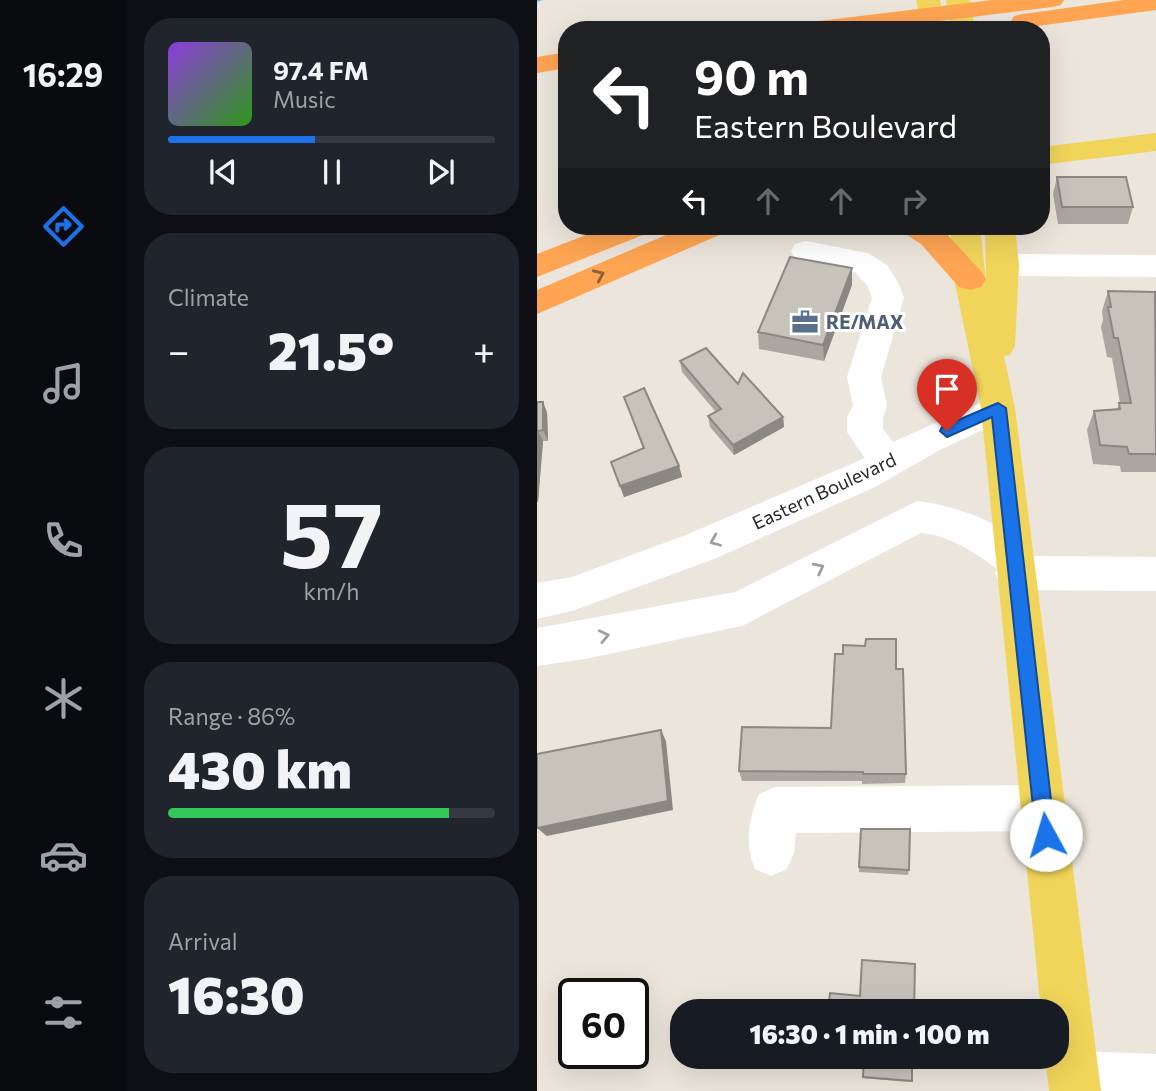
<!DOCTYPE html>
<meta charset="utf-8">
<style>
:root{--surface:#171b24;--page:#20242c;--text:#f1f3f6;--muted:#9ea1a6;--line:#363941;--accent:#1a73e8}
body{margin:0;font-family:Commissioner,sans-serif;background:var(--page);color:var(--text);height:100vh;display:flex;flex-direction:column;font-size:26px;white-space:nowrap}
*{box-sizing:border-box;margin:0}
p{font-size:23px;color:var(--muted)}
.icon{flex:none;width:38px;height:38px;fill:none;stroke:currentColor;stroke-width:2;stroke-linecap:round;stroke-linejoin:round}
.map{position:relative;flex:1;overflow:hidden}
.panel{display:flex;flex-direction:column;gap:18px;padding:18px;background:#0d0f14;width:411px}
.panel>*{flex:none}
.hud{position:absolute;left:21px;top:21px;width:492px;height:214px;border-radius:28px;box-shadow:0 7px 28px #0002;background:#202124;color:#fff;overflow:hidden}
.speed{position:absolute;left:21px;top:978px;display:flex;gap:14px;font-size:35px;font-weight:700;text-align:center}
.speed>*{display:grid;place-content:center;width:91px;height:91px;border-radius:50%;background:var(--surface);box-shadow:0 7px 28px #0002;line-height:1}
.speed .limit{border:4px solid #111;border-radius:10px;background:#fff;color:#111}
.pin{position:absolute;display:grid;place-items:center;width:60px;height:60px;color:#fff;margin:-72px -30px;border-radius:50% 50% 50% 0;rotate:-45deg;box-shadow:0 0 7px #0007}
.pin .icon{rotate:45deg}
.me{position:absolute;width:77px;margin:-38px;rotate:354deg;stroke-linejoin:round;filter:drop-shadow(0 0 5px #0008)}
.turn{display:flex;align-items:center;gap:24px;height:147px;padding:0 21px;font-size:32px}
.turn .icon{width:91px;height:91px;stroke-width:2.5}
.turn b{display:block;font-size:49px;line-height:60px}
.lanes{display:flex;align-items:center;height:66px;padding:0 21px;background:#0003;justify-content:center;gap:35px;direction:ltr}
.lanes .off{opacity:.35}
.big{font-size:52px;font-weight:800;line-height:1.1}
.panel .widget{flex:1;display:flex;flex-direction:column;justify-content:center;gap:10px;min-width:0;padding:0 24px;border-radius:28px;background:var(--page)}
.panel .dial{align-items:center;gap:0}
.dial b{font-size:91px;line-height:1}
.song{display:flex;align-items:center;gap:21px}
.cover{width:84px;height:84px;border-radius:10px;background:linear-gradient(135deg,hsl(270 70% 55%),hsl(110 70% 35%))}
.played{height:7px;border-radius:4px;background:linear-gradient(90deg,var(--accent) 45%,var(--line) 45%)}
.keys{display:flex;justify-content:space-around;direction:ltr}
.heat{display:flex;justify-content:space-between;align-items:center;font-size:38px;direction:ltr}
.charge{height:10px;border-radius:5px;background:linear-gradient(90deg,#34c759 86%,var(--line) 0)}
.trip{position:absolute;left:133px;top:999px;width:399px;height:70px;border-radius:28px;background:var(--surface);box-shadow:0 7px 28px #0002;font-weight:800;line-height:70px;text-align:center}
main{display:flex;flex:1;min-height:0}
.dock{display:flex;flex-direction:column;width:126px;justify-content:space-around;align-items:center;background:#090b0e;color:var(--muted)}
.dock .icon{width:49px;height:49px}
.dock .active{color:var(--accent)}
.dock b{font-size:32px;color:var(--text)}
.map>svg:first-child{display:block}
.lines{fill:none;stroke-linecap:round;stroke-linejoin:round}
.stream{fill:#6cc6ef;fill-rule:evenodd}
.minor{fill:#fff;fill-rule:evenodd}
.major{fill:#f1d55a;fill-rule:evenodd}
.highway{fill:#ffa552;fill-rule:evenodd}
.wall{fill:#aba7a0}
.shaded-wall{fill:#8b8882}
.building{fill:#c7c2ba;stroke:#8b8882;stroke-width:2}
.oneway{stroke:#89613b}
.oneway2{stroke:#9f9f9f}
.route{fill:#1a73e8;stroke:#114b97;stroke-width:2}
.labels{text-anchor:middle;stroke-width:6;stroke-linejoin:round;paint-order:stroke}
.service-label{font-size:19px;font-weight:bold;fill:#4e5e75;stroke:#fff;text-anchor:start}
.street-label{font-size:19px;fill:#292929;stroke:#fff}
</style>
<main>
<nav class="dock">
<b>16:29</b>
<svg class="icon active" aria-label="directions" viewBox="0 0 24 24"><path d="M12 3l9 9-9 9-9-9zM9 14v-3h6M13 9l2 2-2 2"/></svg>
<svg class="icon" aria-label="music" viewBox="0 0 24 24"><path d="M9 18V5l10-2v13"/><circle cx="6" cy="18" r="3"/><circle cx="16" cy="16" r="3"/></svg>
<svg class="icon" aria-label="phone" viewBox="0 0 24 24"><path d="M5 4h4l2 5-3 2q2 4 5 5l2-3 5 2v4C11 20 4 13 5 4z"/></svg>
<svg class="icon" aria-label="climate" viewBox="0 0 24 24"><path d="M12 3v18M4 7l16 10M4 17L20 7"/></svg>
<svg class="icon" aria-label="car" viewBox="0 0 24 24"><path d="M5 17H2v-5l4-1 3-4h7l3 4 3 1v5h-3M9 17h6M6 11h13"/><circle cx="7" cy="17" r="2"/><circle cx="17" cy="17" r="2"/></svg>
<svg class="icon" aria-label="filters" viewBox="0 0 24 24"><path d="M4 7h16M4 17h16"/><circle cx="9" cy="7" r="2"/><circle cx="15" cy="17" r="2"/></svg>
</nav>
<section class="panel">
<div class="widget">
<div class="song"><i class="cover"></i><div><b>97.4 FM</b><p>Music</p></div></div>
<div class="played"></div>
<div class="keys"><svg class="icon" aria-label="previous" viewBox="0 0 24 24"><path d="M18 5L8 12l10 7zM5 5v14"/></svg><svg class="icon" aria-label="pause" viewBox="0 0 24 24"><path d="M8 5v14M16 5v14"/></svg><svg class="icon" aria-label="next" viewBox="0 0 24 24"><path d="M6 5l10 7-10 7zM19 5v14"/></svg></div>
</div>
<div class="widget"><p>Climate</p>
<div class="heat"><a>−</a><b class="big">21.5°</b><a>+</a></div>
</div>
<div class="widget dial"><b>57</b><p>km/h</p></div>
<div class="widget"><p>Range · 86%</p><b class="big">430 km</b><div class="charge"></div></div>
<div class="widget"><p>Arrival</p><b class="big">16:30</b></div>
</section>
<div class="map">
<svg width="619" height="1091" viewBox="0 0 619 1091">
<rect width="100%" height="100%" fill="#ece5db"/>
<g class="lines">
<!-- stream -->
<path class="stream" d="M0,0H6L0,2Z"/>
<!-- minor -->
<path class="minor" d="M269,241L331,253L350,265L362,284L367,298L344,377L350,406L346,417V429L356,442L461,395L473,399L478,408L473,417L403,450L338,487L177,559L35,611L0,619V583L35,577L149,535L328,458L310,432V417L316,406L310,377L335,298L330,285L319,273L309,268L258,258L254,251L258,244Z
M466,254L619,255V277L466,276L455,273L450,265L455,257Z
M380,501C413,504 479,525 494,556L619,557V591L478,590L464,585L458,573L460,569C437,552 414,536 384,533L205,626L48,659L0,666V628L198,592Z
M506,785L522,792L529,808L522,824L506,831L259,833L257,853L250,869L234,876L218,869C207,845 212,818 222,794L238,787Z
M537,1051L619,1054V1091H517L511,1077L518,1058Z"/>
<!-- major -->
<path class="major" d="M379,0H403L409,30H385Z
M409,0H433L438,30H414Z
M619,133V151L504,165V147Z
M413,226H443L449,281L448,226H478L482,265L478,346L473,355L467,356L478,408L564,1091H512L508,1057H520V1012H504L444,408L417,279Z"/>
<!-- highway -->
<path class="highway" d="M455,0H527L524,5L515,7L330,30H254L257,25L266,23Z
M587,0H619V10L486,28L477,26L474,21L477,16L486,14Z
M30,52V68L0,73V57Z
M72,226H115L111,233L0,277V254Z
M150,226H191L187,233L0,314V290Z
M363,226H399L406,230L444,271L449,279L444,287L433,290L422,287L384,244L367,233Z"/>
</g>
<!-- wall -->
<path class="wall" d="M520,177L596,207L591,224H521L516,194Z
M315,285L287,361L222,349L221,332Z
M571,291L619,294V472H584L583,466L556,464L550,430L557,411L580,410L583,403L575,358L570,357L564,327L566,320L565,311Z
M143,361L201,384L246,417L247,427L197,455L173,427L171,416L179,412L145,372Z
M87,397L142,466L145,477L87,497L74,462L106,449Z
M0,402L10,412L11,441H6L1,502H0Z
M306,654L359,669L369,774L368,783L325,784V781H205L202,771L294,728Z
M324,829L372,870L371,875L322,872Z
M327,1057L375,1081L373,1082L325,1078Z"/>
<!-- shaded-wall -->
<path class="shaded-wall" d="M315,268V285L287,361L286,345Z
M6,402L10,412L11,441L6,430Z
M246,417L247,427L197,455L196,445Z
M1,431L6,441L1,502L0,500V445Z
M142,466L145,477L87,497L83,486Z
M124,730L129,741L136,810L10,836L0,828Z"/>
<!-- building -->
<path class="building" d="M520,177H589L596,207H525Z
M253,257L315,268L286,345L221,332Z
M571,291L618,292L619,454H592L590,447L563,445L557,411L583,409L582,403H594L581,338H577L571,307H574Z
M169,348L201,384L206,373L246,417L196,445L171,416L184,409L143,361Z
M107,388L142,466L83,486L74,462L107,448L87,397Z
M0,402H6V430L1,431L0,445Z
M329,639H359V669H366L369,774H326V772L202,771L205,727L294,728L298,654H306V645L328,646Z
M124,730L131,801L0,828V754Z
M324,829H373L372,870L322,867Z
M325,960L378,964L377,1012H291L293,993L323,996Z
M327,1057H375V1081L326,1077Z"/>
<!-- one-way arrows -->
<defs><path id="oneway-chevron" d="M-2-3.5L2.5 0L-2 3.5" fill="none" stroke-width="1.6" stroke-linecap="round" stroke-linejoin="round" transform="scale(1.75)"/></defs>
<use class="oneway" href="#oneway-chevron" transform="translate(62 275) rotate(-24)"/>
<g class="oneway2">
<use href="#oneway-chevron" transform="translate(178 541) rotate(157)"/>
<use href="#oneway-chevron" transform="translate(282 568) rotate(-27)"/>
<use href="#oneway-chevron" transform="translate(67 636) rotate(-12)"/>
</g>
<!-- route -->
<path class="route" d="M461,403L469,408L518,835L516,841L509,844L502,841L499,835L455,417L410,437L403,431L405,427Z"/>
<!-- icons -->
<defs>
<g id="office-bare" transform="scale(2.1)"><path d="M-6-3h4V-5.5h4V-3h4V5H-6ZM-1-4.5V-3h2v-1.5ZM-6 0V1H6V0Z" fill="#5c6f8a" stroke="#fff" stroke-width="2.5" paint-order="stroke"/></g>
</defs>
<g fill-rule="evenodd">
<use href="#office-bare" x="268" y="322"/>
</g>
<g class="labels">
<!-- service labels -->
<g class="service-label">
<text x="289" y="329">RE/MAX</text>
</g>
<!-- street labels -->
<g class="street-label">
<text transform="translate(287 491) rotate(-25)" y="7">Eastern Boulevard</text>
</g>
</g>
</svg>
<div class="speed"><div class="limit">60</div></div>
<div class="pin" style="left:410px;top:431px;background:#d93025"><svg class="icon" aria-label="arrive" viewBox="0 0 24 24"><path d="M6 21V4h12l-3 4 3 4H6"/></svg></div>
<svg class="me" style="left:509px;top:835px" viewBox="-20 -20 40 40"><circle r="19" fill="#fff"/><path d="M0-13L10 11 0 6-10 11z" fill="#1a73e8"/></svg>
<div class="trip">16:30 · 1 min · 100 m</div>
<div class="hud">
<div class="turn"><svg class="icon" aria-label="left" viewBox="0 0 24 24"><path d="M17 20v-9H6M10 6l-5 5 5 5"/></svg><div><b>90 m</b>Eastern Boulevard</div></div>
<div class="lanes"><svg class="icon" aria-label="left" viewBox="0 0 24 24"><path d="M17 20v-9H6M10 6l-5 5 5 5"/></svg><svg class="icon off" aria-label="ahead" viewBox="0 0 24 24"><path d="M12 20V5M6 11l6-6 6 6"/></svg><svg class="icon off" aria-label="ahead" viewBox="0 0 24 24"><path d="M12 20V5M6 11l6-6 6 6"/></svg><svg class="icon off" aria-label="right" viewBox="0 0 24 24"><path d="M7 20v-9h11M14 6l5 5-5 5"/></svg></div>
</div>
</div>
</main>
